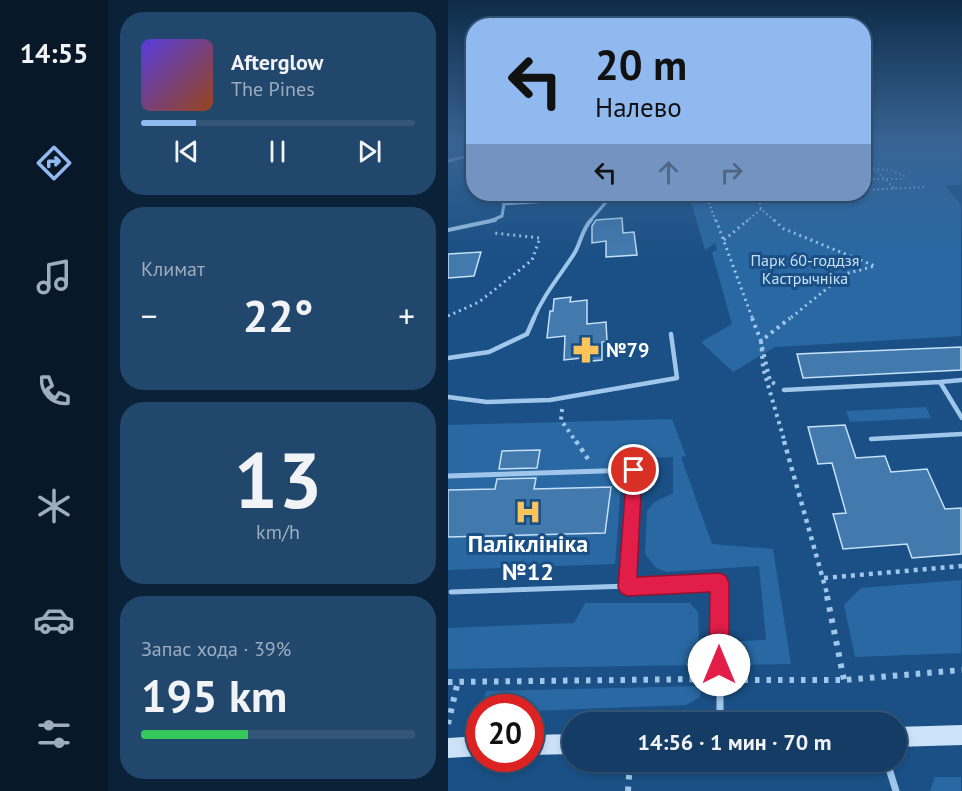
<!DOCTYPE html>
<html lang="ru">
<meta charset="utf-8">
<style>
:root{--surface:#143c64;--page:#21476d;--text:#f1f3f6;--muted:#9dadbf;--line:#335678;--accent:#90b9f0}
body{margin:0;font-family:"PT Sans",sans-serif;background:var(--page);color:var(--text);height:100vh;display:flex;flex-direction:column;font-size:22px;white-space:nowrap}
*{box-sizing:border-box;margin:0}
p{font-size:20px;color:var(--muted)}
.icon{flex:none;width:33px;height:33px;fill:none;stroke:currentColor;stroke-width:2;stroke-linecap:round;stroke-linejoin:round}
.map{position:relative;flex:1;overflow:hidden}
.side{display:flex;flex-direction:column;gap:12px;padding:12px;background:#0b2137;width:340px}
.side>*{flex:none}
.banner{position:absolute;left:18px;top:18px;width:405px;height:183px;border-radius:24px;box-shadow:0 3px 9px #0003,0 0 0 2px var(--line);background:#90b9f0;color:#111;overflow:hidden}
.speed{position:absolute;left:18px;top:694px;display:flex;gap:12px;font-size:30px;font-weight:700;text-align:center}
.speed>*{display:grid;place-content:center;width:78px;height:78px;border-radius:50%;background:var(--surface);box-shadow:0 3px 9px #0003,0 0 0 2px var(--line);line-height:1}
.speed .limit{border:9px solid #d22;background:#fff;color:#111}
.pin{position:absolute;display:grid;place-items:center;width:51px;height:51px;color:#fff;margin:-26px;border:3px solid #fff;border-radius:50%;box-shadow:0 2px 6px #0007}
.me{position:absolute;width:66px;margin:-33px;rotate:0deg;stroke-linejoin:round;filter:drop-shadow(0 0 4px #0008)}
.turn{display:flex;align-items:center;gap:21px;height:126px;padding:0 30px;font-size:27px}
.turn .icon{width:78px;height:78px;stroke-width:2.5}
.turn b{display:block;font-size:42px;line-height:51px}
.lanes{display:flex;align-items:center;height:57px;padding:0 30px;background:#0003;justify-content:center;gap:30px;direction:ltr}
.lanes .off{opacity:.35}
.big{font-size:45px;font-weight:700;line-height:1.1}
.side .card{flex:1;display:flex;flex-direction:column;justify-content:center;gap:9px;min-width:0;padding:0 21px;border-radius:24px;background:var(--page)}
.side .dial{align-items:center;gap:0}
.dial b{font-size:78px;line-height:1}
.song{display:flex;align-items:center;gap:18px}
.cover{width:72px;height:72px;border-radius:9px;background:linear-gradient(135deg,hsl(250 70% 55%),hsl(20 70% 35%))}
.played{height:6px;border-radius:3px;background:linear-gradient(90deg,var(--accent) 20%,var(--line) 20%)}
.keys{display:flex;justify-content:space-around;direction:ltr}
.heat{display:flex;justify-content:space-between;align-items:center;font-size:33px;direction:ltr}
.charge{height:9px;border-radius:4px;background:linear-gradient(90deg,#34c759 39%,var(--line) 0)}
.trip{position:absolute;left:114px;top:712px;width:345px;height:60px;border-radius:30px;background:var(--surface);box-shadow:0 3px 9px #0003,0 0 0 2px var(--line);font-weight:700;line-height:60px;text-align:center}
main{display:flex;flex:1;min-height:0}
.menu{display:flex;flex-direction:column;width:108px;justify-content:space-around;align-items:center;background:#081828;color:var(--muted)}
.menu .icon{width:42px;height:42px}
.menu .selected{color:var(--accent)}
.menu b{font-size:27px;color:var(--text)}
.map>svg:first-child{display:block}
.green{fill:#2968a2}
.building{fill:#437aae;stroke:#c5e0f8;stroke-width:1.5}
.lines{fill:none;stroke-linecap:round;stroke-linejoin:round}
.path-far4{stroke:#a0c7eb;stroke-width:2;stroke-dasharray:1.5 3;stroke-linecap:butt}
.path-far3{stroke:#a0c7eb;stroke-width:3;stroke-dasharray:2 4;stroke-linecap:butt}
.path-far2{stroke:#a0c7eb;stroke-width:4;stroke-dasharray:3 4.5;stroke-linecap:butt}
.path-far1{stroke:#a0c7eb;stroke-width:4.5;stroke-dasharray:4 5;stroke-linecap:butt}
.path{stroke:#a0c7eb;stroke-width:6;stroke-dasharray:4.5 7;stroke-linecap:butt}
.lane-far4{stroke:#a0c7eb;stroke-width:3}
.lane-far3{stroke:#a0c7eb;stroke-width:4}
.lane-far2{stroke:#a0c7eb;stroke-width:4.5}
.lane-far1{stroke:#a0c7eb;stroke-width:5}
.lane{stroke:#a0c7eb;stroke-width:7}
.secondary{fill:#cce2f8;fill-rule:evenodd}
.route{fill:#e11d48;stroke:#92132f;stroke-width:1.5}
.labels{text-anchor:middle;stroke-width:6;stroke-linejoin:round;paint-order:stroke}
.far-park-label{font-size:16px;fill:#c5e0f8;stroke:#1a5085}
.poi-label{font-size:20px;font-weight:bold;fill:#fff;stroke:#1a5085;text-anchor:start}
.near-poi-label{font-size:24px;font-weight:bold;fill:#fff;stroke:#1a5085}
</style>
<main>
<nav class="menu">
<b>14:55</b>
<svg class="icon selected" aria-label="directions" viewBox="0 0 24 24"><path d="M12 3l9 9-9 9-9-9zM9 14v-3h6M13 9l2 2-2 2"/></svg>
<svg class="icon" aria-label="music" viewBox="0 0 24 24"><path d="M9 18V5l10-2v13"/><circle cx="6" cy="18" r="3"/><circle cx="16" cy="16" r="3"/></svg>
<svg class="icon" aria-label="phone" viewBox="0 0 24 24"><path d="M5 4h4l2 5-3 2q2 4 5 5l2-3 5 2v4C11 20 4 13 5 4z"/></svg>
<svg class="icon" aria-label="climate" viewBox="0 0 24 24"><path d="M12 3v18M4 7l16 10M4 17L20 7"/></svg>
<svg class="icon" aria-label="car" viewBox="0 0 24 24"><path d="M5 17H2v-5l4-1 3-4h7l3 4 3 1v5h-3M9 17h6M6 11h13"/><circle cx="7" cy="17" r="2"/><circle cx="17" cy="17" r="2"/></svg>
<svg class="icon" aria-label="filters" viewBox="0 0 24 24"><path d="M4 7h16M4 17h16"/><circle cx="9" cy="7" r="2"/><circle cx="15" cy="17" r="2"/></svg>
</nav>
<section class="side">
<div class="card">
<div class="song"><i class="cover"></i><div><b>Afterglow</b><p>The Pines</p></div></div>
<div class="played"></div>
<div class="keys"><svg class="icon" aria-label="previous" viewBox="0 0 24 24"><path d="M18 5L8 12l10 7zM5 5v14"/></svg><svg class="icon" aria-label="pause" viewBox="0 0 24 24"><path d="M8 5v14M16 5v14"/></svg><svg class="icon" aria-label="next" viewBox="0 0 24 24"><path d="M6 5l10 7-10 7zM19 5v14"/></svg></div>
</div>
<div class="card"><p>Климат</p>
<div class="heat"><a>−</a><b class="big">22°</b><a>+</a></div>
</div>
<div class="card dial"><b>13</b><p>km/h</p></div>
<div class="card"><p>Запас хода · 39%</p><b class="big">195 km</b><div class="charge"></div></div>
</section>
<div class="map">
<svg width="514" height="791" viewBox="0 0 514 791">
<rect width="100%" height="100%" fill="#1a5085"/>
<!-- green -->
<path class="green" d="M416,143H513V185H497L513,205V336L327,347L285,372L253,342L284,324L264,253L269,249L267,243L257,250L241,194H416Z
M478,407L483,418L402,422L398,411Z
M224,419L238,456L233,457L264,544L325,549L343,664L286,665L292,641L318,640L311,566L218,572L208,568L197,554L199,511L205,503L225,493V457L175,459L167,564L0,570V537L157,533L162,487L0,490V425Z
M513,580V653L407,657L396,605L413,588Z
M137,603H242L250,612L252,665L0,669V628L126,623Z
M253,686L252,697L238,705L83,711L82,708H34L38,691Z
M487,777H513V791H482Z"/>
<!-- building -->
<path class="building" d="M174,218L175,233L186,232L189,255L158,257V241L144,243V226L148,220Z
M33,252L26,276L0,278V254Z
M123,297L122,302L139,300V324L158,322L159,341L154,342V360L134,362V358L116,360L117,336L99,338L102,311H105L106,299Z
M513,347V370L355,378L349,354Z
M397,425L408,458L437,456L443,472L479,469L497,509L513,508V554L464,558L459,544L395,549L385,514L398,513L384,463L370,464L360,427Z
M92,450L89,468L51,469L54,451Z
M88,478L86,489L163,487L157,533L0,537V490L47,489L49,479Z"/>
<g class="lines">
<!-- path-far4 -->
<path class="path-far4" d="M416,149L427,152L416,155
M416,158L447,189
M416,168L442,170L456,176L453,179H416
M416,190L476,187
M258,194L268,222
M310,194L313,209L328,222
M176,199L201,194
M298,222L313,209"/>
<!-- path-far3 -->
<path class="path-far3" d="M268,220L305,320
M326,220L336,229L427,266L397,274L340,320
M276,240L300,220
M0,316L31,302L84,260L92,238L46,233"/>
<!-- path-far2 -->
<path class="path-far2" d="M304,318L313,341L342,318
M313,341L315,368L337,443
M314,347L322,381L327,384
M114,409L113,420L129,443"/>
<!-- path-far1 -->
<path class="path-far1" d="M128,441L140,459
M336,441L380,597
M376,578L514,566"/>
<!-- path -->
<path class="path" d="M379,596L396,680
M284,680H396L514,670
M0,682L258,679
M0,724L10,681
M180,791L182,762"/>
<!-- lane-far4 -->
<path class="lane-far4" d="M0,161L26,154
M56,204L115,200
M40,222L54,216L56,204L52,194
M141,222L165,194"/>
<!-- lane-far3 -->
<path class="lane-far3" d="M0,230L47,220
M85,320C96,294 111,277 126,254C133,243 133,231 143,220"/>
<!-- lane-far2 -->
<path class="lane-far2" d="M0,358L41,352L79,334L86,318
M492,382L514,380
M336,390L492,382L514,418
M0,397L39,402L102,400L229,378L223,334
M423,439L514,434"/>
<!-- lane-far1 -->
<path class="lane-far1" d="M0,476L186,470L179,587
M3,592L272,583V597"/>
<!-- lane -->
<path class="lane" d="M272,596V723
M439,762L448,791"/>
<!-- secondary -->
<path class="secondary" d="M514,725V745L448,747V727Z
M124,734V754L82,755V735Z
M32,736V756L0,758V738Z"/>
</g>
<!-- sky -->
<linearGradient id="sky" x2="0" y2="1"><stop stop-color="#0e2c49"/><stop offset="0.56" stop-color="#386494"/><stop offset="1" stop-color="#386494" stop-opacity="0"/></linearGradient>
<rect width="514" height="254" fill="url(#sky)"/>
<!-- route -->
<path class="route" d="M186,463L192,465L194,470L189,577L272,573L278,576L281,583V665L279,672L271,675L264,672L261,665L262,592L179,596L173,593L170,587L179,470L181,465Z"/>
<!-- icons -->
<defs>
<g id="pharmacy-bare" transform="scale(2.07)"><path d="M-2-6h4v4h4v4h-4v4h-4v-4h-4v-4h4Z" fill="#fdc45c" stroke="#1a5085" stroke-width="2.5" paint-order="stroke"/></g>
<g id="hospital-bare" transform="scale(2.07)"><path d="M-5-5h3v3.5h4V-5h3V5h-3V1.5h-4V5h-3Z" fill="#fdc45c" stroke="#1a5085" stroke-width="2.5" paint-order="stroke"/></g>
</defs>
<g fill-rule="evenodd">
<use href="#pharmacy-bare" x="138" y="350"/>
<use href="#hospital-bare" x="80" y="512"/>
</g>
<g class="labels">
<!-- far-park labels -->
<g class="far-park-label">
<text x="357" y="266">Парк 60-годдзя<tspan x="357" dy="18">Кастрычніка</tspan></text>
</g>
<!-- poi labels -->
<g class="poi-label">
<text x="158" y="357">№79</text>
</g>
<!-- near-poi labels -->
<g class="near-poi-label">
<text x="80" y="552">Паліклініка<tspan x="80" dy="28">№12</tspan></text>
</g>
</g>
</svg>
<div class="speed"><div class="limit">20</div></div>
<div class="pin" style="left:186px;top:470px;background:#d93025"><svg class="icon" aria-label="arrive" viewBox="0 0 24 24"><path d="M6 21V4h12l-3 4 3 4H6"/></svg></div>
<svg class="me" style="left:271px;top:665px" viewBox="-20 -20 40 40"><circle r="19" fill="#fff"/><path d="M0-13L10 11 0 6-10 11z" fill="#e11d48"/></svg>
<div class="trip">14:56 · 1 мин · 70 m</div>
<div class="banner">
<div class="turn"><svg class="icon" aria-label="left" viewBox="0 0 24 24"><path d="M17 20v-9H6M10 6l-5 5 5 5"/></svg><div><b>20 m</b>Налево</div></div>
<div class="lanes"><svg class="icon" aria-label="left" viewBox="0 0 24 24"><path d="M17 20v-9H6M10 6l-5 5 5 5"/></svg><svg class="icon off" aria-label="ahead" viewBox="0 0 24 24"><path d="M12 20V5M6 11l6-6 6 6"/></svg><svg class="icon off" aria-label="right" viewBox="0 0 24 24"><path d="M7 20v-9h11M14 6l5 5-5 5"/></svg></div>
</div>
</div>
</main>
